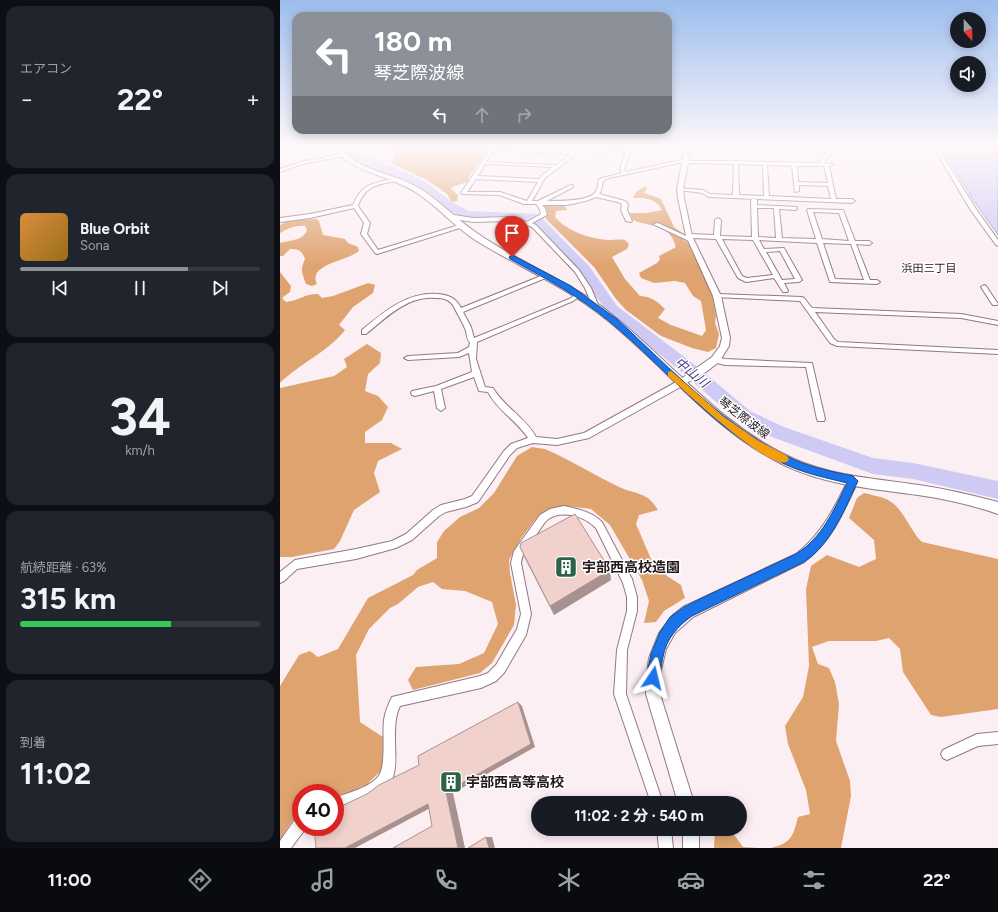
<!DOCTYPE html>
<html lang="ja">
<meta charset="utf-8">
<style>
:root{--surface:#171b24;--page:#20242c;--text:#f1f3f6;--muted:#9ea1a6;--line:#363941;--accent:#8c9099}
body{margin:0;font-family:Figtree,"Noto Sans JP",sans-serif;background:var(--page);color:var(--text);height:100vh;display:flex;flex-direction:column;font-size:15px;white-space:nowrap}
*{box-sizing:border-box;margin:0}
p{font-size:13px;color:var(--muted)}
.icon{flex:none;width:22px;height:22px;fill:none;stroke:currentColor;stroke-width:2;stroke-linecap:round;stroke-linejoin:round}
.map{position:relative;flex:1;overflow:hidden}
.drawer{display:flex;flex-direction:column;gap:6px;padding:6px;background:#0d0f14;width:280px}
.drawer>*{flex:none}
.top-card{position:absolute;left:12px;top:12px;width:380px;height:122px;border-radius:12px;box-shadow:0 2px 10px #0003;background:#8c9099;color:#fff;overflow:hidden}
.needle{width:26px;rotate:159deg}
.tools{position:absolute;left:670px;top:12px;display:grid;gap:8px}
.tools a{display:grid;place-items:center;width:36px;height:36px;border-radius:50%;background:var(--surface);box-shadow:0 2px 10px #0003;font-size:20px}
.speed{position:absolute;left:12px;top:784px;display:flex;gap:8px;font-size:20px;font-weight:700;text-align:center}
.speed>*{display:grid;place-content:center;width:52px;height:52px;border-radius:50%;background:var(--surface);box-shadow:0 2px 10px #0003;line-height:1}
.speed .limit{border:6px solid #d22;background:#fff;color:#111}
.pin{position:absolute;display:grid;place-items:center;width:34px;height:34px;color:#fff;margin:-41px -17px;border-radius:50% 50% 50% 0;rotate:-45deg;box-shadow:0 0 4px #0007}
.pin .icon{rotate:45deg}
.me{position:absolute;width:44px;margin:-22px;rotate:10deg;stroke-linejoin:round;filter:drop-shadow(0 0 3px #0008)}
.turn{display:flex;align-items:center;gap:14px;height:84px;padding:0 16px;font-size:18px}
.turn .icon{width:52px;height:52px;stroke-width:2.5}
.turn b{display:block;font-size:28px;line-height:34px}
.lanes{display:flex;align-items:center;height:38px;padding:0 16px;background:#0003;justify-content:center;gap:20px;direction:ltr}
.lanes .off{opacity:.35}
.big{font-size:30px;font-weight:700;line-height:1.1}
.drawer .widget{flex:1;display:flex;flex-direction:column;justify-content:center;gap:6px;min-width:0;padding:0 14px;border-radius:12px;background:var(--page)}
.drawer .dial{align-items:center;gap:0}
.dial b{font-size:52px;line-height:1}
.song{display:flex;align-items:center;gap:12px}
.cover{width:48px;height:48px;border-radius:6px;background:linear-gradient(135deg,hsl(30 70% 55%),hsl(40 70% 35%))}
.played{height:4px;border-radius:2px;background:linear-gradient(90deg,var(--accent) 70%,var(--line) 70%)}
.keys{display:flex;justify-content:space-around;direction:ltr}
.heat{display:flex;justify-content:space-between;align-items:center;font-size:22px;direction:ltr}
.charge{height:6px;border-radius:3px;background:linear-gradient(90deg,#34c759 63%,var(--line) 0)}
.trip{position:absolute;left:251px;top:796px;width:216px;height:40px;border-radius:20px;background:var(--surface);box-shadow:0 2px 10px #0003;font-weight:700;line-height:40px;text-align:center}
.tabs{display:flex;height:64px;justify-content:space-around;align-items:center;background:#090b0e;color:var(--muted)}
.tabs .icon{width:28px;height:28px}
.tabs .selected{color:var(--accent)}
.tabs b{font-size:18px;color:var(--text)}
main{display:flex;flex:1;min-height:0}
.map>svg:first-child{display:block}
.forest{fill:#dfa36f}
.water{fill:#cecaf4;stroke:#9b95b3}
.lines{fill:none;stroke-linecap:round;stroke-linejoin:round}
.river{fill:#cecaf4;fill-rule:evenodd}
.minor-casing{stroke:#937881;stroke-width:2}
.tertiary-casing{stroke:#937881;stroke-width:2}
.secondary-casing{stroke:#937881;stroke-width:2}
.minor{fill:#fff;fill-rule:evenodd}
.tertiary{fill:#fff;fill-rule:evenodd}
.secondary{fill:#fff;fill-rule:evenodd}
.wall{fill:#ceb4af}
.shaded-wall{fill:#a8928f}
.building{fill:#f0d1cc;stroke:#a8928f}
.route{fill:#1a73e8;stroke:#114b97}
.slow{fill:#f59e0b}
.labels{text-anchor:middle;stroke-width:3;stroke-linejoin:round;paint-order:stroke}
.far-neighbourhood-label{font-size:11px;fill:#23181c;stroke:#fff}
.street-label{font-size:12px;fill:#23181c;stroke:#fff}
.water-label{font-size:13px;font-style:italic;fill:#483686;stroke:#fff}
.near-poi-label{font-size:14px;font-weight:bold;fill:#23181c;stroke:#fff;text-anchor:start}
</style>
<main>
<section class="drawer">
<div class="widget"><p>エアコン</p>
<div class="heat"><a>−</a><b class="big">22°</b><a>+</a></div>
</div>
<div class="widget">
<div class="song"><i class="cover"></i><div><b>Blue Orbit</b><p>Sona</p></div></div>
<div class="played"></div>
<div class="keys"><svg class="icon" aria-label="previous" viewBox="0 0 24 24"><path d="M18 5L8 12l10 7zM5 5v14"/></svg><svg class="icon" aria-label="pause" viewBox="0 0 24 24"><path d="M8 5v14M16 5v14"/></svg><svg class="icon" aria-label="next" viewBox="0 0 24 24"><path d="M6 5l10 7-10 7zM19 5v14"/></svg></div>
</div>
<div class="widget dial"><b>34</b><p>km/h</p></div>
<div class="widget"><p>航続距離 · 63%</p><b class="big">315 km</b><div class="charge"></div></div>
<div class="widget"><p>到着</p><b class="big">11:02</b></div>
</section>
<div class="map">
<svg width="718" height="848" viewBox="0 0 718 848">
<rect width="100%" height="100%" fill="#fceff3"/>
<!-- forest -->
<path class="forest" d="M112,148H207C202,161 192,169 187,182L172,187L171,189L178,195L177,201L172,202L167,194L147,180L113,164L111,161L116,158Z
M365,186L367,188L364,193L381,199L394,227L404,234L402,239L410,244L432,294L436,316L435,323L439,334L436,348L428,352L412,348L381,336L346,310L336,299L314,267L266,219L265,205H283L288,210L276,211L275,217C287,231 310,239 329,240C334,240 339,239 345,240L349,244L347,249L332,257L345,279L360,296C372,297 377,301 385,309L378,318L391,325L422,336L426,330L421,301L413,296L405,283L395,281L374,283L361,278L359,273L377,263L380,259L379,256L396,247C389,222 371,228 353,220L350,213H366L382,210C376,198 365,198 353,198L356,192Z
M36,219L39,221L43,235L65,239L68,243L78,247L79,251C68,261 27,264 37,284L32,286L26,284C22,273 20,270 25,259C22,250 18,249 10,249L3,256H0V243C10,240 23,241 27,230L25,226C15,225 9,228 0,233V225L7,221Z
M0,272L11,286L10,292L2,298L6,302C19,301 23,294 38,294L42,298L53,296L88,283L95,285L93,293L73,307L59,325L65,330C48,352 20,363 0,383Z
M87,344L101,353L100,363L88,374L85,391L98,396L108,407L102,420L85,432V443H111L122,449L98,461L94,473L100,492L74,510L60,541L54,549L12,557H0V388L54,376L67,367L64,359Z
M252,447L265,449L276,454C297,464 318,477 339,487C356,495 367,491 378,510L359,515L356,524L371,559L387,576L401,585L405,598L384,611L376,622L364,623L369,601L362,580L330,525L311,509L287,506L258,516L242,537L229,560L230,573L236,605L234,625L212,663L200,673L133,690L128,680L136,667L179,664L204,653L218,624L212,602L185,591L162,589L153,582L138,587L118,604L110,608L89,629L76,655L80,722L103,737L102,770L86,785L55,798V793H21V816L12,821L0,840V686L19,655L30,651L38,657L58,649L88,598L133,575L137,570L157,558V542L164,531L180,517L199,508L214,493L237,456Z
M584,493C591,495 599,496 606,499C623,506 629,530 642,542L718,559V709L661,717L651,715L623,672L620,649L609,638L596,641H549L532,647L538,664L549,668L555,682L559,704L556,741L570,781L571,796L561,848H491C511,843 513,837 518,817L530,814L526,790L508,744L505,726L523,697L529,666L526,589L531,566L547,555L579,567L596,559L594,540L569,518L577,498Z
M435,829H450L463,847L479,848H434Z"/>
<!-- water -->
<path class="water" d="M662,148H718V235L694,201Z"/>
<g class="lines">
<!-- river -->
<path class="river" d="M60,148H72L86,156L134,176L150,185L175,204L189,211L258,214L309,266L337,306L415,365L470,411L504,427L593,458L633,463L718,481V499L633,479L593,474L492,437L458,421L403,373L327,312L299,272L250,220C231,218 211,223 192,219C168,215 154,196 134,185C113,173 76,167 60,148Z"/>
<!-- minor casing -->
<g class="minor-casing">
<path id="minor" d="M211,148L292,152L293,150H297L296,153L293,157L265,178L252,201H258L291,185H293V187L267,201C277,201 311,202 316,191C318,188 318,183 319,179L342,173L340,169L346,150L317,152V151L319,150L362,148L351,150L344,169L346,172L406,159L408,161H456L539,163C543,156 548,148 557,148V150L548,156L544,163L552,164L554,165L549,166L556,199H572L575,201L572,203L429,197L422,193L400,190H398V188L423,190L430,194L453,195L454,164L406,163L404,162L329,178L323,181L321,191L319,194L345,201L348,204L347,210L352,221L351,222L346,221L341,210L342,204L341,203L316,197L306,201L287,205H262L265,208L267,215L252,223L256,225L299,270L311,288L319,307L316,309L313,307L305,288L295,272L252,227L233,221L193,222L168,218L165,216L168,214L193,218L234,217L247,222L261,214L259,208L256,204H244L219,195L182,194L181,193ZM214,150L290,154L277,165L206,162ZM205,164L273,167L261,176L259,179L198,176ZM458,164L483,165L484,196L459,195ZM487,165L512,166L515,192L519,191V185L548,186L551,199L489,196ZM517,166H544L548,183L518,182ZM196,179L258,182L247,201L220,192H187Z
M654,148H658L696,209L718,240V246L716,245L690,209Z
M61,154L63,155V156L23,164L0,172V169L20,162Z
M117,178H119V180C99,185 86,184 78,206L90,223L87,234L98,250L179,225H183V227L97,254L95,253L81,234L84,223L74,208L30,218L0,222V218L30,214L73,205C82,182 96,183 117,178Z
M474,198L477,200V205L517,207V209L515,210L499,209L502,238L536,239L527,210L528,209L563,210L575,241H589L592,243L589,245L576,244L590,280H597L600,282L597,284L550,282L537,243L479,240L484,249L504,248L522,280L519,282L504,283L508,291L507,292H503L494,278L466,282L458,278L436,239L411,238L414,240L411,242L373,224L378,223L406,236L409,234L434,235L435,220L438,218L441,220L440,236L472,237L471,200ZM477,208H494L496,238L478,237ZM533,212L559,213L569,241L542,239ZM442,239L473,240L493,275L467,278L462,276ZM543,243L571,244L584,280L555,279ZM500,251L515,279L502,280L486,252Z
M266,274L269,276L268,277L183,312L191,327L194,338L289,299L299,293L302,295L293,301L197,342L196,359L205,387L213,388C224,407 246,418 256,437L277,439L304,433L398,381H404L405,383L404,385L309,438L277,445L253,443L237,448L230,455L198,502L186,507L166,512L159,516L132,540L116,548L76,559L17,569L4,581L0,583V572L15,560L76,549L112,541L126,534L153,510L161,505L185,499L192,496L224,451L231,444L248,438C237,421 218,411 208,392L199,391L194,377L161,389L165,408L161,411L157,408L154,391L135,396L132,395L131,393L132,391L156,386L192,372L189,353L179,357L128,360L124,358L128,356L178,353L189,347L190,342C187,340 187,336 186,331C183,323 178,315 174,307C170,299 163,298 155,298C127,296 107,317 86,334H82V330C105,311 127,292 158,294C169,295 176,298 181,308Z
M704,285L706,286L718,304L717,305H713L712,304L701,287Z
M437,294L522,297L524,298L532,308L681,314L718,321V325L681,318L535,312L554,339L558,342L718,350V354L557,346L550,343L520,301L435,297L434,296Z
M436,357L445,359L532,363L545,419L544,421H538L537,419L526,367L445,365L433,362L432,360Z
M284,506C298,509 312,512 322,522L352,579L357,597V611L347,650L346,694L383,803H371L334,694L337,650L347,611V597L343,583L316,528C304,516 281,509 267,520C262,525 258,533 254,538C248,546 242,553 241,563L251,614L246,635L224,673L216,681L201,688L120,706C115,716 115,728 115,740C115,752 117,765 113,777C106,796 72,804 55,810V798C69,792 86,789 97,778C107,769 102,734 104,720C105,712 108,705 112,697L200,676L208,673L216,665L237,629L241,614L231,563L234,551L260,515L270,509Z
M718,732V744L698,746L667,760L663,758L661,754L663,750L697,734Z
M21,816V827L26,828L11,848H0V841L16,818Z
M377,829H391L393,848H379Z"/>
</g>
<!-- tertiary casing -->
<g class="tertiary-casing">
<path id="tertiary" d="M405,148H411L403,189L404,198L412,236L441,296L450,338L449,346L439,362L426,372L401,386L398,385L396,383L398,381L432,357L440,346L442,338L433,296L406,236L398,198L397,189Z
M573,476L577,478L578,481C564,511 552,541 524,562L413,617L395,633L386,649L381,670L380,694L414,803H398L366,694V682L369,658L379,633L393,615L403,607L516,554C542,534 555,507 569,478Z
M403,829H419V848H403Z"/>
</g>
<!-- secondary casing -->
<g class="secondary-casing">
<path id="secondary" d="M52,148C62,148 69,158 78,163C98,173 120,177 139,188C159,200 175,218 194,231C237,262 288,280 330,313C392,362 440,426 514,459C552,476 598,479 639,485C666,489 692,495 718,502V514C692,505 666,499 638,495C594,489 547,485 506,466C432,431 385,365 322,316C283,285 237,266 195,240C174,226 158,207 137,193C110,175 75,174 52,148Z"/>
</g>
<!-- minor -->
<use href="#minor" class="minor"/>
<!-- tertiary -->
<use href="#tertiary" class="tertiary"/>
<!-- secondary -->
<use href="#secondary" class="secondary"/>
</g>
<!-- wall -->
<path class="wall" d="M240,547L331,580L274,615L244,557Z"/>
<!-- shaded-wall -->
<path class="shaded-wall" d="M330,570L331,580L274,615L270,606Z
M238,702L242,706L255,747L173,793L185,848H178L166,792Z
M148,804L156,805L75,848H65Z
M206,837H212L215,848H209Z"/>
<!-- building -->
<path class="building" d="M295,514L330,570L270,606L240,547L241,543Z
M238,702L251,744L166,792L178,848H113L152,826L148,804L65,848H36L34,827H55V809L87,794L99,785L139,765L138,756Z
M206,837L209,848H188Z"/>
<!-- sky -->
<linearGradient id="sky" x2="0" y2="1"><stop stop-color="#9dbded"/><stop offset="0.55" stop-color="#fef8fa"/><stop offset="1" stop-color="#fef8fa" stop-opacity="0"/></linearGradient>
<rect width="718" height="267" fill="url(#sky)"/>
<!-- route -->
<path class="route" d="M232,255L291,286L337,319C390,368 449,431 515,460C533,468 554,472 573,476L578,481C564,510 552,543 524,562L412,616C398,626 386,639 383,657C381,665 381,674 377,682L373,684L368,682L366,678L371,654L380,632L390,617L404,607L424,597L516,554C542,538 554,510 567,483C547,478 527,474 509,466C437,436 389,370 330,322C299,296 265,278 230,259L229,257Z"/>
<!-- slow -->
<path class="slow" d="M391,371L444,417L477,440L507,456L509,459L507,462C487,469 405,391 388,376V372Z"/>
<!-- icons -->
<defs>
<g id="building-square" transform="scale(1.15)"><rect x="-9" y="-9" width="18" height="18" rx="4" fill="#2d6247" stroke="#fff"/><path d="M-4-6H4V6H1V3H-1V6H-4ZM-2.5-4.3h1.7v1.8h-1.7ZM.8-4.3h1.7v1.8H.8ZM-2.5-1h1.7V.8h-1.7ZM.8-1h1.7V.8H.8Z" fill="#fff"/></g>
</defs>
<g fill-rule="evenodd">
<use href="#building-square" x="286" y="567"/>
<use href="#building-square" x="171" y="782"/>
</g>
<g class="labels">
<!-- far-neighbourhood labels -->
<g class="far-neighbourhood-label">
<text x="649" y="272">浜田三丁目</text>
</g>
<!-- street labels -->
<g class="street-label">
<text transform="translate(464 418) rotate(37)" y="4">琴芝際波線</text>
</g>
<!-- water labels -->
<g class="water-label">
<text transform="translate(412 372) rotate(39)" y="5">中山川</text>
</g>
<!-- near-poi labels -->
<g class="near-poi-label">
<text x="302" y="572">宇部西高校造園</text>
<text x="186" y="787">宇部西高等高校</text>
</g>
</g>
</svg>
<div class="tools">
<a><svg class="needle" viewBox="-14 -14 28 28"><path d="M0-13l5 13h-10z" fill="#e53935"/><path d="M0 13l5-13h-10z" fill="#9ea1a6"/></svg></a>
<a><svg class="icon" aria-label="sound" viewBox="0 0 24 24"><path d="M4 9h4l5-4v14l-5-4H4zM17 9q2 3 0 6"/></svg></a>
</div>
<div class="speed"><div class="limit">40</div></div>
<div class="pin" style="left:232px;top:257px;background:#d93025"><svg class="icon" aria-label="arrive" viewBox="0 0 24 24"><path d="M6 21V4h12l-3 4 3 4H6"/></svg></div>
<svg class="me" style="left:373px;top:678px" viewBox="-20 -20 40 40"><path d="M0-17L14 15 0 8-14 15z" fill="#1a73e8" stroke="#fff" stroke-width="4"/></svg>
<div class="trip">11:02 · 2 分 · 540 m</div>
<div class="top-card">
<div class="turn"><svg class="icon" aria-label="left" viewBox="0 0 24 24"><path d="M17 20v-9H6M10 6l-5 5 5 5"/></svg><div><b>180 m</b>琴芝際波線</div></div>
<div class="lanes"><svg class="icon" aria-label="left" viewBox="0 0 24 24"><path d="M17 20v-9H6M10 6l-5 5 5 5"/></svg><svg class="icon off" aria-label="ahead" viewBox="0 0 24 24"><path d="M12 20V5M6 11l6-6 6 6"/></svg><svg class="icon off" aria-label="right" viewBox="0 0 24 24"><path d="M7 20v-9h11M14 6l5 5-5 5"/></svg></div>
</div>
</div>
</main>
<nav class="tabs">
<b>11:00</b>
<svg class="icon selected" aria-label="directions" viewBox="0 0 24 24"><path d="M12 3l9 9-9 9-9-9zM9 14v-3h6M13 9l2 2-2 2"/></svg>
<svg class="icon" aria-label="music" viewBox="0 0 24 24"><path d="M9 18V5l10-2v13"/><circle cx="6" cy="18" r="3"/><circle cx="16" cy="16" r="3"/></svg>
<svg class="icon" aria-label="phone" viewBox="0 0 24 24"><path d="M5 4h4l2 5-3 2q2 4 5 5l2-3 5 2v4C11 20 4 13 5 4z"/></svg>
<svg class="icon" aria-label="climate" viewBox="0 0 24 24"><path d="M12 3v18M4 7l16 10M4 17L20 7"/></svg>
<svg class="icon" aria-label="car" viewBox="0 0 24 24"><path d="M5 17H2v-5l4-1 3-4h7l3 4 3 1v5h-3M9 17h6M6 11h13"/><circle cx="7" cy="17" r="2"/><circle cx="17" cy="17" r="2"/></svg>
<svg class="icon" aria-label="filters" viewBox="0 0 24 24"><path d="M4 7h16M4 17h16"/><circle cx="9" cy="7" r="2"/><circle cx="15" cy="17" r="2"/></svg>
<b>22°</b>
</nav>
